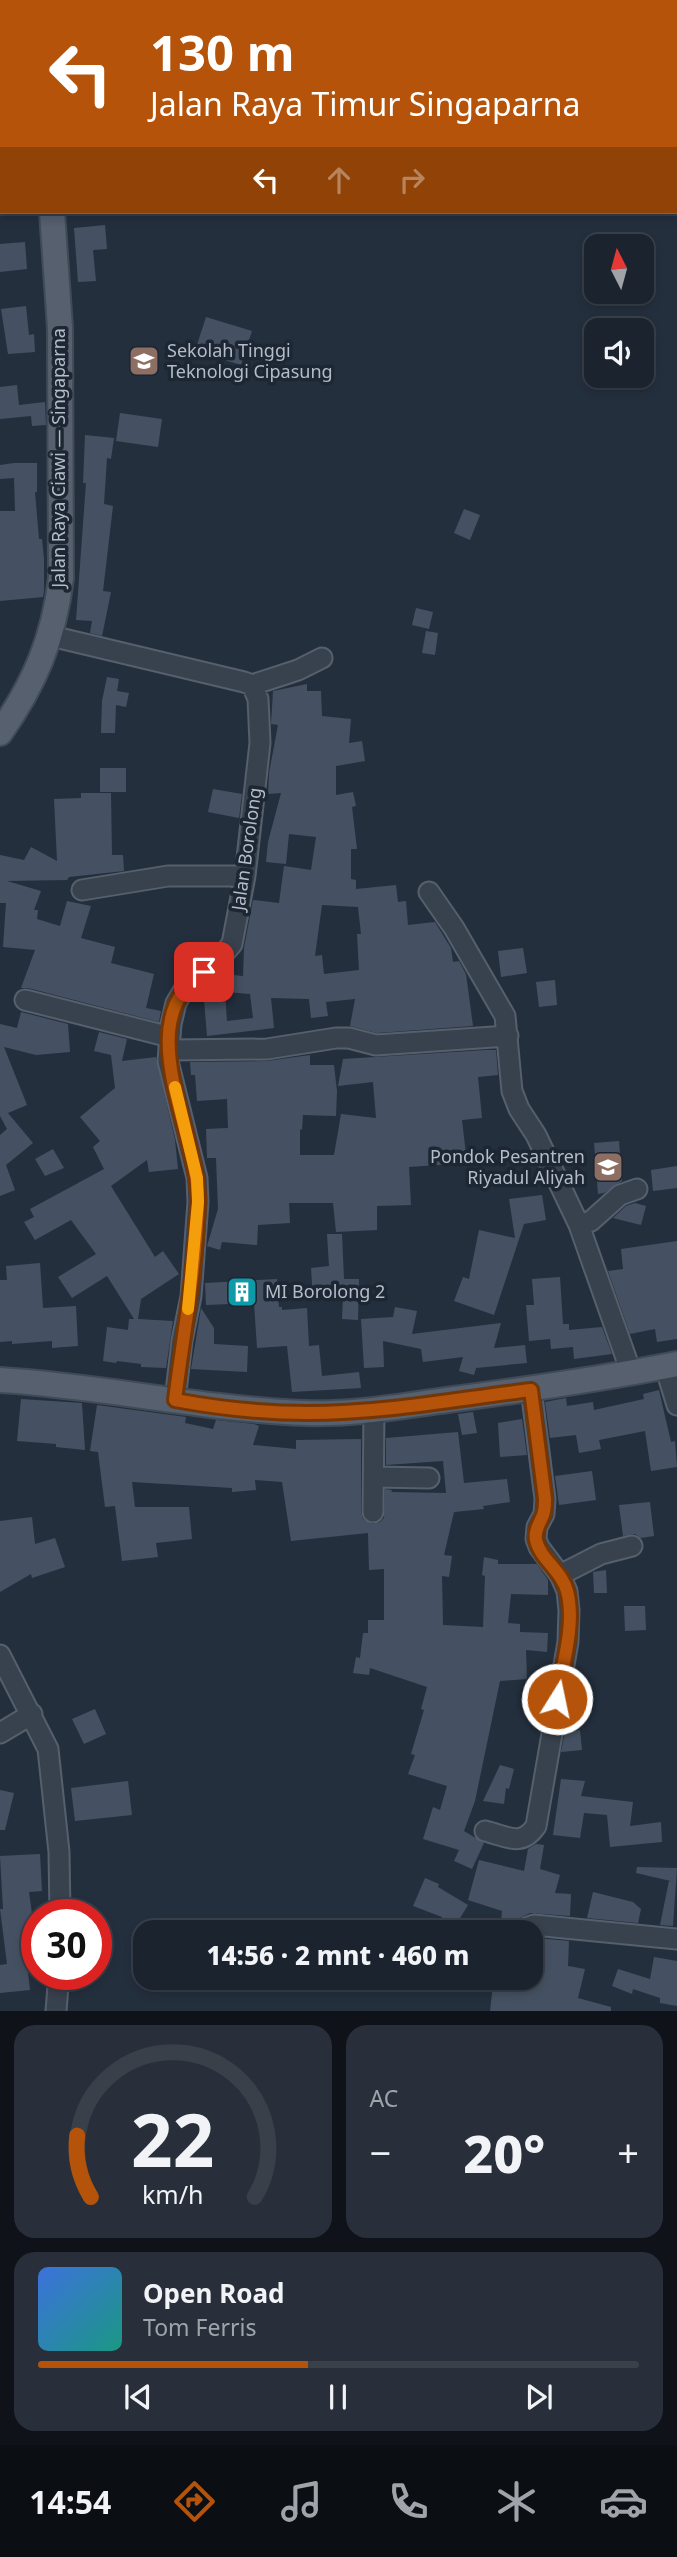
<!DOCTYPE html>
<html lang="id">
<meta charset="utf-8">
<style>
:root{--surface:#1b232e;--page:#282f3a;--text:#f1f3f6;--muted:#a0a4aa;--line:#39404a;--accent:#b45309}
body{margin:0;font-family:"Noto Sans",sans-serif;background:var(--page);color:var(--text);height:100vh;display:flex;flex-direction:column;font-size:26px;white-space:nowrap}
*{box-sizing:border-box;margin:0}
p{font-size:23px;color:var(--muted)}
.icon{flex:none;width:38px;height:38px;fill:none;stroke:currentColor;stroke-width:2;stroke-linecap:round;stroke-linejoin:round}
.map{position:relative;height:2011px;overflow:hidden}
.details{display:flex;flex-direction:column;gap:14px;padding:14px;background:#0f1319;flex:1}
.details>*{flex:none}
.guide{position:absolute;left:0px;top:0px;width:677px;height:214px;box-shadow:0 4px 10px #0003,0 0 0 2px var(--line);background:#b45309;color:#fff;overflow:hidden}
.needle{width:46px;rotate:354deg}
.tools{position:absolute;left:584px;top:234px;display:grid;gap:14px}
.tools a{display:grid;place-items:center;width:70px;height:70px;border-radius:14px;background:var(--surface);box-shadow:0 4px 10px #0003,0 0 0 2px var(--line);font-size:35px}
.speed{position:absolute;left:21px;top:1899px;display:flex;gap:14px;font-size:35px;font-weight:700;text-align:center}
.speed>*{display:grid;place-content:center;width:91px;height:91px;border-radius:50%;background:var(--surface);box-shadow:0 4px 10px #0003,0 0 0 2px var(--line);line-height:1}
.speed .limit{border:10px solid #d22;background:#fff;color:#111}
.pin{position:absolute;display:grid;place-items:center;width:60px;height:60px;color:#fff;margin:-30px;border-radius:14px;box-shadow:0 4px 10px #0006}
.me{position:absolute;width:77px;margin:-38px;rotate:10deg;stroke-linejoin:round;filter:drop-shadow(0 0 5px #0008)}
.turn{display:flex;align-items:center;gap:24px;height:147px;padding:0 35px;font-size:32px}
.turn .icon{width:91px;height:91px;stroke-width:2.5}
.turn b{display:block;font-size:49px;line-height:60px}
.lanes{display:flex;align-items:center;height:66px;padding:0 35px;background:#0003;justify-content:center;gap:35px;direction:ltr}
.lanes .off{opacity:.35}
.big{font-size:52px;font-weight:800;line-height:1.1}
.details .tile{flex:1;display:flex;flex-direction:column;justify-content:center;gap:10px;min-width:0;padding:0 24px;border-radius:21px;background:var(--page)}
.details .dial{align-items:center;gap:0}
.dial svg{height:182px;overflow:visible;fill:none;stroke:var(--line);stroke-width:7;stroke-linecap:round;text-anchor:middle}
.dial text{fill:var(--text);stroke:none}
.song{display:flex;align-items:center;gap:21px}
.cover{width:84px;height:84px;border-radius:10px;background:linear-gradient(135deg,hsl(220 70% 55%),hsl(170 70% 35%))}
.played{height:7px;border-radius:4px;background:linear-gradient(90deg,var(--accent) 45%,var(--line) 45%)}
.keys{display:flex;justify-content:space-around;direction:ltr}
.heat{display:flex;justify-content:space-between;align-items:center;font-size:38px;direction:ltr}
.details .tiles{flex:1;display:grid;gap:14px;grid-template-columns:1fr 1fr}
.tile:last-child{grid-column:span 2}
.trip{position:absolute;left:133px;top:1920px;width:410px;height:70px;border-radius:21px;background:var(--surface);box-shadow:0 4px 10px #0003,0 0 0 2px var(--line);font-weight:800;line-height:70px;text-align:center}
.dock{display:flex;height:112px;justify-content:space-around;align-items:center;background:#0b0e12;color:var(--muted)}
.dock .icon{width:49px;height:49px}
.dock .selected{color:var(--accent)}
.dock b{font-size:32px;color:var(--text)}
.map>svg:first-child{display:block}
.building{fill:#455162;fill-rule:evenodd}
.lines{fill:none;stroke-linecap:round;stroke-linejoin:round}
.minor-casing{stroke:#565f6c;stroke-width:23}
.major-casing{stroke:#414a57;stroke-width:28}
.minor{stroke:#38414e;stroke-width:19}
.major{stroke:#56606e;stroke-width:24}
.route-casing{stroke:#753606;stroke-width:18}
.route{stroke:#b45309;stroke-width:12}
.slow{stroke:#f59e0b;stroke-width:12}
.labels{text-anchor:middle;stroke-width:7;stroke-linejoin:round;paint-order:stroke}
.poi-label{font-size:18px;fill:#b4bcc9;stroke:#1d2633;text-anchor:start}
.street-label{font-size:18px;fill:#b4bcc9;stroke:#1d2633}
</style>
<div class="map">
<svg width="677" height="2011" viewBox="0 0 677 2011">
<rect width="100%" height="100%" fill="#242f3e"/>
<!-- building -->
<path class="building" d="M105,225L107,249L93,250L96,281L78,282L74,228Z
M25,242L27,269L0,272V244Z
M26,306L29,335L34,334L35,352L8,354L1,309Z
M206,317L252,331L241,365L195,351Z
M17,385L19,405L45,402L46,425L32,426L31,416L0,419V387Z
M120,413L162,419L158,447L116,441Z
M85,435L114,438L111,459L107,458L104,504L113,506L103,591L111,592L102,636L90,633L92,621L76,620L86,483H83Z
M14,463H37V492H35L39,539H42L44,559V591L43,597L0,601V511H15L14,478L0,479V465Z
M464,509L480,515L470,540L454,533Z
M416,608L433,612L429,629L412,625Z
M426,631L438,633L435,655L422,653Z
M107,677L119,679L117,691L129,693L126,707L116,705L115,733H101L102,701Z
M307,684V691H321L322,716L351,719L349,743L362,741L365,761L336,766V795L353,792L356,806L352,807L357,849H351V879L356,880V889L396,885L398,902L406,901L408,925L435,922L451,948L453,962L459,961L466,974L473,1026L377,1033L350,1026L355,999L326,1002L328,1016L311,1018L309,999L271,998L274,1028L207,1036L204,1000H213L215,977L224,970V974L243,976L244,948L253,900L279,903L284,866L311,870L316,837L289,834L286,864L266,862L268,842L281,793L268,794L269,773L278,725L271,724L273,691ZM322,905L358,907L361,934H357L359,970L324,974L322,955L315,956ZM225,992L250,994L253,1018L227,1021Z
M100,768H126V792H100Z
M213,789L242,794L239,818L208,812Z
M81,793H111L112,855H123L124,871L69,877L67,880L7,881L41,891L34,910H38L37,919L60,926L67,901L91,906L81,938L115,947L111,963L154,974L146,1008L161,1011L159,1022L28,988H21L35,950L3,947L6,903H0V855L24,860L31,847L57,861L54,799L81,798Z
M523,948L527,973L501,977L498,951Z
M555,980L557,1005L539,1007L536,982Z
M21,1012L68,1024L70,1052L36,1055L4,1047L27,1105L8,1113L33,1143L6,1165L15,1190L0,1196V1135L7,1129L0,1116V1024L17,1028Z
M99,1032L127,1039L122,1061L156,1057L175,1140L178,1169L149,1172L147,1160L111,1186L155,1257L163,1251L179,1274L141,1299L138,1319L173,1321L166,1368L141,1367V1364L117,1361L116,1363L103,1361L107,1327L128,1330L129,1319H134L107,1276L72,1298L58,1277L96,1254L71,1220L35,1240L24,1222L34,1217L30,1209L104,1169L93,1147L100,1141L80,1117L115,1088L111,1055L94,1051Z
M486,1050H496L498,1075L478,1077L482,1118L462,1120L467,1163L409,1167L411,1205L377,1206V1230L336,1232L333,1203H289L290,1223L258,1225L257,1245L222,1242L220,1250L207,1246L218,1209L216,1158H207L206,1129L228,1128L227,1099L197,1101L195,1075H191L190,1062L267,1061L310,1055V1065H334L337,1091L336,1116L303,1115L302,1130L300,1129V1155H334L341,1114L376,1118L373,1082L338,1086L343,1059Z
M619,1141L622,1181L604,1193L598,1194L594,1143Z
M53,1149L64,1168L45,1176L35,1159Z
M677,1166V1188L653,1191L651,1170Z
M542,1195L546,1220L524,1224L494,1315L454,1301L463,1277L469,1279L479,1230L515,1238L509,1199Z
M635,1203L646,1206L641,1225L613,1218L626,1206Z
M327,1234H342L344,1279H359L358,1320L342,1319L343,1296L313,1299L311,1268L329,1266Z
M677,1241V1339L657,1342L655,1329L630,1334L608,1271L623,1269L621,1249Z
M40,1263L43,1308L76,1306L78,1346L52,1348V1341L12,1344V1341L0,1342V1280H7L6,1266Z
M560,1277L563,1324H569V1330L602,1327L612,1354L574,1359L573,1347L551,1349L550,1339L529,1341L526,1305H534L532,1279Z
M277,1279L279,1307H282V1310L307,1308L309,1346L319,1345L322,1376L359,1372L361,1388L292,1392L287,1346L257,1348L254,1303L206,1305L205,1283Z
M395,1307L417,1311L412,1334L501,1323L494,1348L525,1345L527,1363L476,1368L474,1375L459,1371L463,1357L423,1362L421,1349L383,1341L384,1367L364,1368L361,1319L393,1317Z
M201,1308L214,1328V1344L248,1346L247,1372L191,1369Z
M659,1390L671,1442L675,1441L677,1467L651,1471L645,1431L599,1440L601,1449L579,1453L576,1435L550,1438L545,1402L566,1398L567,1406L593,1402L594,1410L644,1399L643,1394Z
M21,1399L82,1403L85,1450L56,1447V1444L17,1441Z
M97,1405L186,1417L185,1423L213,1429L216,1420L254,1424L259,1426L253,1445L296,1449V1440L361,1439V1512L363,1519L372,1524L380,1522L384,1518L385,1489L392,1490L391,1492L446,1493L443,1461L386,1465V1438L458,1432L464,1483L507,1479L510,1502L483,1506L484,1509L454,1512L444,1555L452,1556L449,1577L442,1576L443,1625L483,1627L485,1576L482,1575L484,1557L498,1560V1564H537L548,1580V1595L511,1594L508,1623L520,1624V1632L548,1633L547,1652L526,1650L527,1679L500,1681L475,1801L464,1831L484,1843L472,1869L454,1861L459,1850L423,1839L433,1807L440,1810L447,1786L408,1774L415,1755L411,1754L424,1710L421,1709L427,1687L370,1668L369,1675L353,1673L356,1657L360,1658L363,1633H368V1620H384V1569L369,1570L368,1533L291,1541L282,1482L255,1480L256,1490L232,1492V1488L132,1482L135,1507H189L192,1539L156,1543L158,1557L122,1561L115,1506L105,1507L98,1452L90,1451Z
M473,1412L477,1433L462,1435L458,1414Z
M522,1419L527,1455L500,1457L498,1423Z
M592,1471L596,1500L559,1505L555,1476Z
M650,1502L654,1536L641,1538L635,1534L623,1536L619,1505Z
M32,1517L35,1544L55,1538L65,1567L32,1578L31,1574L0,1592V1521Z
M606,1570L607,1593H594L593,1572Z
M624,1606H645L646,1630L625,1631Z
M537,1691L546,1697L541,1718L526,1710Z
M95,1709L106,1734L84,1744L72,1719Z
M580,1730L582,1750L561,1752L565,1731Z
M500,1765L514,1769L509,1789L506,1788L504,1804L483,1801Z
M561,1779L585,1781L581,1796L633,1802L630,1826L661,1822L662,1842L610,1847L607,1815L584,1813L580,1838L553,1835Z
M128,1781L132,1815L75,1821L71,1788Z
M0,1790L14,1793L5,1830H0Z
M536,1844L544,1845L540,1869L560,1875L555,1893L571,1894L570,1916L530,1913L516,1920L514,1932H500L502,1911L468,1900L479,1860L524,1871L528,1849Z
M40,1854L42,1891L29,1892L36,1943L25,1945L30,1990L0,1993V1965L7,1964L0,1909H3L0,1856Z
M637,1867L677,1868L673,1926L660,1925L669,1881L675,1882L636,1873Z
M425,1878L439,1884L438,1887L468,1905L453,1930L439,1922L442,1917L413,1906Z
M593,1892L633,1902L641,1909L638,1923L587,1918Z
M537,1938L569,1941L568,1966L585,1969L578,1998L611,2007V2011H490L493,1984L510,1986L520,1992L531,1987L533,1980L531,1971L533,1942Z
M654,1957L677,1961V2006L660,2003V1998L633,1989L632,1994L612,1986L618,1969L650,1979Z"/>
<g class="lines">
<!-- minor casing -->
<g class="minor-casing">
<path id="minor" d="M51,636L244,682L252,685L258,699L260,743L245,876L232,944L220,958L189,981L176,1003L171,1024L168,1061L197,1178L198,1202L191,1296L182,1341L175,1400
M252,685L298,670L322,658
M82,890L168,876H245
M429,892L454,928L505,1016L512,1091L519,1109L536,1135L579,1225L631,1372
M25,1000L170,1037
M169,1050L267,1049L336,1038H349L376,1045L508,1036
M579,1225L591,1221L620,1195L637,1189
M665,1366L677,1405
M374,1477L429,1478
M373,1512L374,1410
M560,1575L601,1554L632,1546
M0,1655L48,1749L59,1852L60,1914
M0,1733L32,1714
M485,1831C507,1836 521,1848 536,1826L568,1642L569,1610L567,1591L560,1575L539,1547L536,1539L537,1527L544,1514L545,1499L531,1389
M526,1932V1928L534,1925L677,1939
M521,1980V1978
M56,2011L59,1974"/>
</g>
<!-- major casing -->
<g class="major-casing">
<path id="major" d="M33,0L34,2
M0,733C35,683 54,638 61,578L60,328L52,212
M0,1380C102,1386 202,1409 305,1413C352,1415 400,1406 447,1400C524,1390 601,1379 677,1364"/>
</g>
<!-- minor -->
<use href="#minor" class="minor"/>
<!-- major -->
<use href="#major" class="major"/>
</g>
<g class="lines">
<!-- route casing -->
<g class="route-casing">
<path id="route" d="M204,972C127,1021 200,1135 198,1203C196,1270 183,1335 175,1400C218,1408 264,1413 308,1413C383,1413 457,1399 531,1390L545,1499C545,1504 545,1510 543,1515C540,1523 534,1531 536,1540C540,1559 562,1571 567,1591C576,1625 562,1665 557,1699"/>
</g>
<!-- route -->
<use href="#route" class="route"/>
<!-- slow -->
<path class="slow" d="M175,1087L197,1178L198,1202L188,1309"/>
</g>
<!-- icons -->
<defs>
<g id="school-square" transform="scale(1.575)"><rect x="-9" y="-9" width="18" height="18" rx="4" fill="#8d6e63" stroke="#1d2633"/><path d="M0-5L7-2L0 1L-7-2ZM-4 1L0 2.5L4 1V4Q0 6-4 4Z" fill="#fff"/></g>
<g id="building-square" transform="scale(1.575)"><rect x="-9" y="-9" width="18" height="18" rx="4" fill="#0f9aa8" stroke="#1d2633"/><path d="M-4-6H4V6H1V3H-1V6H-4ZM-2.5-4.3h1.7v1.8h-1.7ZM.8-4.3h1.7v1.8H.8ZM-2.5-1h1.7V.8h-1.7ZM.8-1h1.7V.8H.8Z" fill="#fff"/></g>
</defs>
<g fill-rule="evenodd">
<use href="#school-square" x="144" y="361"/>
<use href="#school-square" x="608" y="1167"/>
<use href="#building-square" x="242" y="1292"/>
</g>
<g class="labels">
<!-- poi labels -->
<g class="poi-label">
<text x="167" y="357">Sekolah Tinggi<tspan x="167" dy="21">Teknologi Cipasung</tspan></text>
<text x="585" y="1163" text-anchor="end">Pondok Pesantren<tspan x="585" dy="21">Riyadul Aliyah</tspan></text>
<text x="265" y="1298">MI Borolong 2</text>
</g>
<!-- street labels -->
<g class="street-label">
<text transform="translate(59 458) rotate(-90)" y="6">Jalan Raya Ciawi — Singaparna</text>
<text transform="translate(247 849) rotate(-82)" y="6">Jalan Borolong</text>
</g>
</g>
</svg>
<div class="tools">
<a><svg class="needle" viewBox="-14 -14 28 28"><path d="M0-13l5 13h-10z" fill="#e53935"/><path d="M0 13l5-13h-10z" fill="#a0a4aa"/></svg></a>
<a><svg class="icon" aria-label="sound" viewBox="0 0 24 24"><path d="M4 9h4l5-4v14l-5-4H4zM17 9q2 3 0 6"/></svg></a>
</div>
<div class="speed"><div class="limit">30</div></div>
<div class="pin" style="left:204px;top:972px;background:#d93025"><svg class="icon" aria-label="arrive" viewBox="0 0 24 24"><path d="M6 21V4h12l-3 4 3 4H6"/></svg></div>
<svg class="me" style="left:557px;top:1699px" viewBox="-20 -20 40 40"><circle r="17" fill="#b45309" stroke="#fff" stroke-width="3"/><path d="M0-11L8 9 0 5-8 9z" fill="#fff"/></svg>
<div class="trip">14:56 · 2 mnt · 460 m</div>
<div class="guide">
<div class="turn"><svg class="icon" aria-label="left" viewBox="0 0 24 24"><path d="M17 20v-9H6M10 6l-5 5 5 5"/></svg><div><b>130 m</b>Jalan Raya Timur Singaparna</div></div>
<div class="lanes"><svg class="icon" aria-label="left" viewBox="0 0 24 24"><path d="M17 20v-9H6M10 6l-5 5 5 5"/></svg><svg class="icon off" aria-label="ahead" viewBox="0 0 24 24"><path d="M12 20V5M6 11l6-6 6 6"/></svg><svg class="icon off" aria-label="right" viewBox="0 0 24 24"><path d="M7 20v-9h11M14 6l5 5-5 5"/></svg></div>
</div>
</div>
<section class="details">
<div class="tiles">
<div class="tile dial"><svg viewBox="0 0 100 80">
<path d="M14 69A42 42 0 1 1 86 69"/>
<path d="M14 69A42 42 0 0 1 8 42" stroke="#b45309"/>
<text x="50" y="56" font-size="32" font-weight="700">22</text>
<text x="50" y="72" font-size="11">km/h</text>
</svg></div>
<div class="tile"><p>AC</p>
<div class="heat"><a>−</a><b class="big">20°</b><a>+</a></div>
</div>
<div class="tile">
<div class="song"><i class="cover"></i><div><b>Open Road</b><p>Tom Ferris</p></div></div>
<div class="played"></div>
<div class="keys"><svg class="icon" aria-label="previous" viewBox="0 0 24 24"><path d="M18 5L8 12l10 7zM5 5v14"/></svg><svg class="icon" aria-label="pause" viewBox="0 0 24 24"><path d="M8 5v14M16 5v14"/></svg><svg class="icon" aria-label="next" viewBox="0 0 24 24"><path d="M6 5l10 7-10 7zM19 5v14"/></svg></div>
</div>
</div>
</section>
<nav class="dock">
<b>14:54</b>
<svg class="icon selected" aria-label="directions" viewBox="0 0 24 24"><path d="M12 3l9 9-9 9-9-9zM9 14v-3h6M13 9l2 2-2 2"/></svg>
<svg class="icon" aria-label="music" viewBox="0 0 24 24"><path d="M9 18V5l10-2v13"/><circle cx="6" cy="18" r="3"/><circle cx="16" cy="16" r="3"/></svg>
<svg class="icon" aria-label="phone" viewBox="0 0 24 24"><path d="M5 4h4l2 5-3 2q2 4 5 5l2-3 5 2v4C11 20 4 13 5 4z"/></svg>
<svg class="icon" aria-label="climate" viewBox="0 0 24 24"><path d="M12 3v18M4 7l16 10M4 17L20 7"/></svg>
<svg class="icon" aria-label="car" viewBox="0 0 24 24"><path d="M5 17H2v-5l4-1 3-4h7l3 4 3 1v5h-3M9 17h6M6 11h13"/><circle cx="7" cy="17" r="2"/><circle cx="17" cy="17" r="2"/></svg>
</nav>
